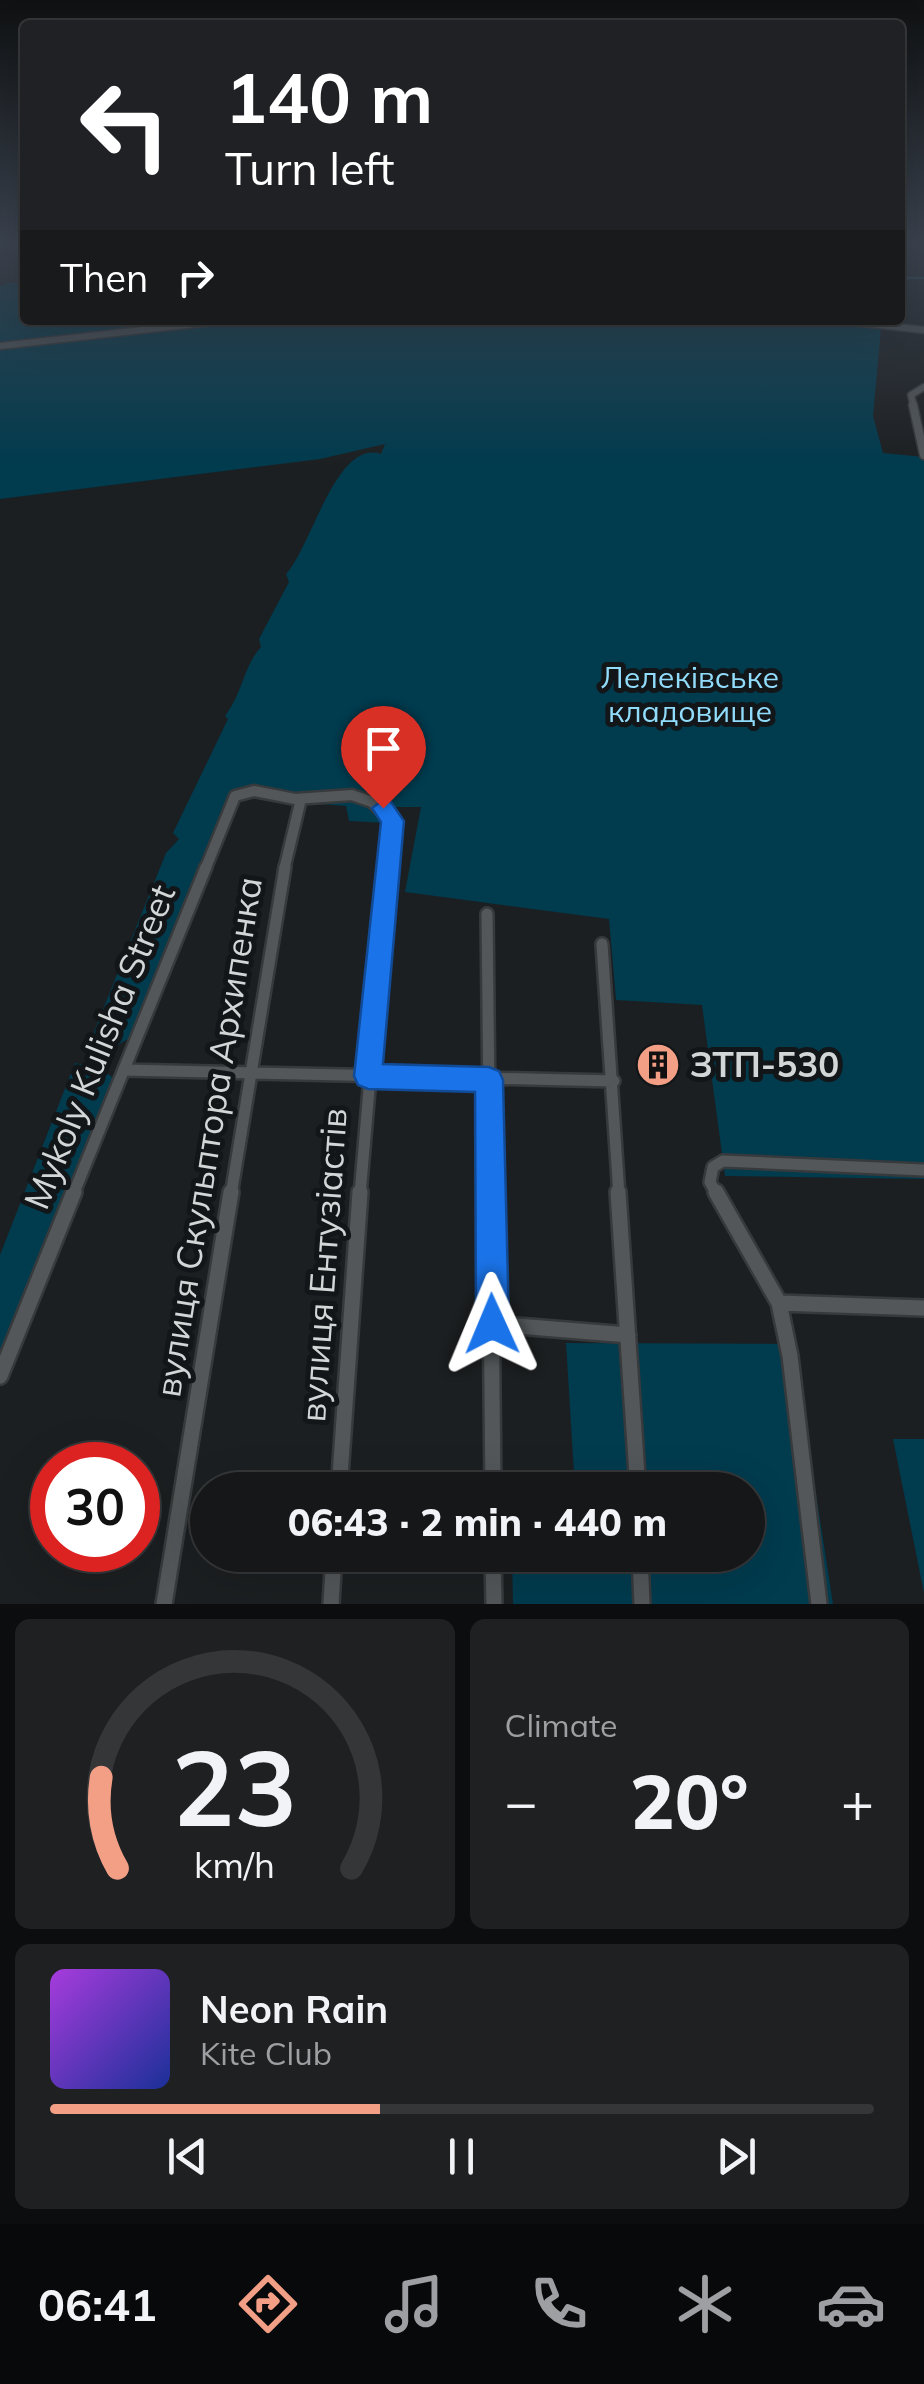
<!DOCTYPE html>
<meta charset="utf-8">
<style>
:root{--surface:#151719;--page:#1e2022;--text:#f1f3f6;--muted:#9d9fa2;--line:#343638;--accent:#f39f86}
body{margin:0;font-family:Mulish,sans-serif;background:var(--page);color:var(--text);height:100vh;display:flex;flex-direction:column;font-size:38px;white-space:nowrap}
*{box-sizing:border-box;margin:0}
p{font-size:32px;color:var(--muted)}
.icon{flex:none;width:55px;height:55px;fill:none;stroke:currentColor;stroke-width:2;stroke-linecap:round;stroke-linejoin:round}
.map{position:relative;height:1604px;overflow:hidden}
.drawer{display:flex;flex-direction:column;gap:15px;padding:15px;background:#0c0d0e;flex:1}
.drawer>*{flex:none}
.top-card{position:absolute;left:20px;top:20px;width:885px;height:305px;border-radius:10px;box-shadow:0 10px 40px #0002,0 0 0 2px var(--line);background:#202124;color:#fff;overflow:hidden}
.speed{position:absolute;left:30px;top:1442px;display:flex;gap:20px;font-size:50px;font-weight:700;text-align:center}
.speed>*{display:grid;place-content:center;width:130px;height:130px;border-radius:50%;background:var(--surface);box-shadow:0 10px 40px #0002,0 0 0 2px var(--line);line-height:1}
.speed .limit{border:15px solid #d22;background:#fff;color:#111}
.pin{position:absolute;display:grid;place-items:center;width:85px;height:85px;color:#fff;margin:-102px -42px;border-radius:50% 50% 50% 0;rotate:-45deg;box-shadow:0 0 10px #0007}
.pin .icon{rotate:45deg}
.me{position:absolute;width:110px;margin:-55px;rotate:359deg;stroke-linejoin:round;filter:drop-shadow(0 0 8px #0008)}
.turn{display:flex;align-items:center;gap:35px;height:210px;padding:0 40px;font-size:45px}
.turn .icon{width:130px;height:130px;stroke-width:2.5}
.turn b{display:block;font-size:70px;line-height:85px}
.then{display:flex;align-items:center;height:95px;padding:0 40px;background:#0003;gap:20px;font-size:38px}
.big{font-size:75px;font-weight:800;line-height:1.1}
.drawer .widget{flex:1;display:flex;flex-direction:column;justify-content:center;gap:15px;min-width:0;padding:0 35px;border-radius:15px;background:var(--page)}
.drawer .dial{align-items:center;gap:0}
.dial svg{height:260px;overflow:visible;fill:none;stroke:var(--line);stroke-width:7;stroke-linecap:round;text-anchor:middle}
.dial text{fill:var(--text);stroke:none}
.song{display:flex;align-items:center;gap:30px}
.cover{width:120px;height:120px;border-radius:15px;background:linear-gradient(135deg,hsl(280 70% 55%),hsl(230 70% 35%))}
.played{height:10px;border-radius:5px;background:linear-gradient(90deg,var(--accent) 40%,var(--line) 40%)}
.keys{display:flex;justify-content:space-around;direction:ltr}
.heat{display:flex;justify-content:space-between;align-items:center;font-size:55px;direction:ltr}
.drawer .tiles{flex:1;display:grid;gap:15px;grid-template-columns:1fr 1fr}
.widget:last-child{grid-column:span 2}
.trip{position:absolute;left:190px;top:1472px;width:575px;height:100px;border-radius:50px;background:var(--surface);box-shadow:0 10px 40px #0002,0 0 0 2px var(--line);font-weight:800;line-height:100px;text-align:center}
.dock{display:flex;height:160px;justify-content:space-around;align-items:center;background:#08090a;color:var(--muted)}
.dock .icon{width:70px;height:70px}
.dock .on{color:var(--accent)}
.dock b{font-size:45px;color:var(--text)}
.map>svg:first-child{display:block}
.green{fill:#003b4e}
.lines{fill:none;stroke-linecap:round;stroke-linejoin:round}
.stream{stroke:#21596e;stroke-width:2.5}
.building{fill:#864633;stroke:#925d4d;stroke-width:2.5}
.minor-far4-casing{stroke:#373a3c;stroke-width:9}
.minor-far3-casing{stroke:#373a3c;stroke-width:11}
.minor-far2-casing{stroke:#373a3c;stroke-width:15}
.minor-far1-casing{stroke:#373a3c;stroke-width:16}
.minor-casing{stroke:#373a3c;stroke-width:20}
.minor-far4{stroke:#535759;stroke-width:6}
.minor-far3{stroke:#535759;stroke-width:8}
.minor-far2{stroke:#535759;stroke-width:10}
.minor-far1{stroke:#535759;stroke-width:11}
.minor{stroke:#535759;stroke-width:15}
.route{fill:#1a73e8;stroke:#114b97;stroke-width:2.5}
.labels{text-anchor:middle;stroke-width:10;stroke-linejoin:round;paint-order:stroke}
.park-label{font-size:30px;fill:#91dcfb;stroke:#131618}
.near-street-label{font-size:35px;fill:#d3d6d7;stroke:#131618}
.near-poi-label{font-size:35px;font-weight:bold;fill:#d3d6d7;stroke:#131618;text-anchor:start}
</style>
<div class="map">
<svg width="924" height="1604" viewBox="0 0 924 1604">
<rect width="100%" height="100%" fill="#1c1f21"/>
<!-- green -->
<path class="green" d="M8,283H25V320H201L0,343V286Z
M246,320H786L881,329L873,416L883,453L924,457V1179L725,1176L702,1005L616,1000L609,919L405,892L421,807H390L386,823L349,821L346,806L230,797L130,1038L103,1053L89,1044L166,853L179,839L173,833L228,719L225,716C243,693 243,667 261,647L259,639L289,582L286,574C312,546 336,439 381,454L385,444L320,459L0,499V350Z
M75,1063L100,1068L116,1080L0,1361V1255Z
M566,1343L793,1344L833,1604H513L512,1555H748V1490H575Z
M893,1439H924V1593Z"/>
<g class="lines">
<!-- stream -->
<path class="stream" d="M900,278H924"/>
</g>
<!-- building -->
<path class="building" d="M651,1059H666V1068L652,1067Z"/>
<g class="lines">
<!-- minor-far4 casing -->
<g class="minor-far4-casing">
<path id="minor-far4" d="M834,320L924,330
M0,346L231,320
M914,407L911,395L924,387"/>
</g>
<!-- minor-far3 casing -->
<g class="minor-far3-casing">
<path id="minor-far3" d="M913,405L924,455"/>
</g>
<!-- minor-far2 casing -->
<g class="minor-far2-casing">
<path id="minor-far2" d="M205,870L235,796L254,791L295,799L352,795L372,802L392,821L387,870
M284,870L301,799"/>
</g>
<!-- minor-far1 casing -->
<g class="minor-far1-casing">
<path id="minor-far1" d="M487,914L490,1195
M602,944L619,1195
M124,1070L614,1081
M73,1195L206,867
M231,1195L285,867
M360,1195L388,867
M717,1195L710,1182L713,1167L723,1161L924,1170"/>
</g>
<!-- minor casing -->
<g class="minor-casing">
<path id="minor" d="M490,1192L493,1490
M618,1192L638,1490
M716,1192L779,1303L790,1356L819,1604
M779,1303L924,1308
M493,1324L628,1335
M0,1376L74,1192
M339,1490L360,1192
M493,1555L494,1604
M640,1555L642,1604
M164,1604L231,1192
M331,1604L334,1555"/>
</g>
<!-- minor-far4 -->
<use href="#minor-far4" class="minor-far4"/>
<!-- minor-far3 -->
<use href="#minor-far3" class="minor-far3"/>
<!-- minor-far2 -->
<use href="#minor-far2" class="minor-far2"/>
<!-- minor-far1 -->
<use href="#minor-far1" class="minor-far1"/>
<!-- minor -->
<use href="#minor" class="minor"/>
</g>
<!-- sky -->
<linearGradient id="sky" x2="0" y2="1"><stop stop-color="#0f1112"/><stop offset="0.52" stop-color="#3a424e"/><stop offset="1" stop-color="#3a424e" stop-opacity="0"/></linearGradient>
<rect width="924" height="468" fill="url(#sky)"/>
<!-- route -->
<path class="route" d="M383,800L391,802L404,821L383,1064L489,1067L499,1071L503,1080L509,1324L504,1336L492,1341L481,1336L476,1324L475,1092L368,1089L358,1085L354,1076L381,822L372,808Z"/>
<!-- icons -->
<defs>
<g id="building-disc" transform="scale(2.25)"><circle r="9.5" fill="#f39f86" stroke="#131618"/><path d="M-4-6H4V6H1V3H-1V6H-4ZM-2.5-4.3h1.7v1.8h-1.7ZM.8-4.3h1.7v1.8H.8ZM-2.5-1h1.7V.8h-1.7ZM.8-1h1.7V.8H.8Z" fill="#111"/></g>
</defs>
<g fill-rule="evenodd">
<use href="#building-disc" x="658" y="1065"/>
</g>
<g class="labels">
<!-- park labels -->
<g class="park-label">
<text x="690" y="688">Лелеківське<tspan x="690" dy="34">кладовище</tspan></text>
</g>
<!-- near-street labels -->
<g class="near-street-label">
<text transform="translate(100 1047) rotate(-68)" y="12">Mykoly Kulisha Street</text>
<text transform="translate(209 1137) rotate(-81)" y="12">вулиця Скульптора Архипенка</text>
<text transform="translate(324 1265) rotate(-86)" y="12">вулиця Ентузіастів</text>
</g>
<!-- near-poi labels -->
<g class="near-poi-label">
<text x="690" y="1077">ЗТП-530</text>
</g>
</g>
</svg>
<div class="speed"><div class="limit">30</div></div>
<div class="pin" style="left:383px;top:808px;background:#d93025"><svg class="icon" aria-label="arrive" viewBox="0 0 24 24"><path d="M6 21V4h12l-3 4 3 4H6"/></svg></div>
<svg class="me" style="left:492px;top:1324px" viewBox="-20 -20 40 40"><path d="M0-17L14 15 0 8-14 15z" fill="#1a73e8" stroke="#fff" stroke-width="4"/></svg>
<div class="trip">06:43 · 2 min · 440 m</div>
<div class="top-card">
<div class="turn"><svg class="icon" aria-label="left" viewBox="0 0 24 24"><path d="M17 20v-9H6M10 6l-5 5 5 5"/></svg><div><b>140 m</b>Turn left</div></div>
<div class="then">Then<svg class="icon" aria-label="right" viewBox="0 0 24 24"><path d="M7 20v-9h11M14 6l5 5-5 5"/></svg></div>
</div>
</div>
<section class="drawer">
<div class="tiles">
<div class="widget dial"><svg viewBox="0 0 100 80">
<path d="M14 69A42 42 0 1 1 86 69"/>
<path d="M14 69A42 42 0 0 1 9 41" stroke="#f39f86"/>
<text x="50" y="56" font-size="32" font-weight="700">23</text>
<text x="50" y="72" font-size="11">km/h</text>
</svg></div>
<div class="widget"><p>Climate</p>
<div class="heat"><a>−</a><b class="big">20°</b><a>+</a></div>
</div>
<div class="widget">
<div class="song"><i class="cover"></i><div><b>Neon Rain</b><p>Kite Club</p></div></div>
<div class="played"></div>
<div class="keys"><svg class="icon" aria-label="previous" viewBox="0 0 24 24"><path d="M18 5L8 12l10 7zM5 5v14"/></svg><svg class="icon" aria-label="pause" viewBox="0 0 24 24"><path d="M8 5v14M16 5v14"/></svg><svg class="icon" aria-label="next" viewBox="0 0 24 24"><path d="M6 5l10 7-10 7zM19 5v14"/></svg></div>
</div>
</div>
</section>
<nav class="dock">
<b>06:41</b>
<svg class="icon on" aria-label="directions" viewBox="0 0 24 24"><path d="M12 3l9 9-9 9-9-9zM9 14v-3h6M13 9l2 2-2 2"/></svg>
<svg class="icon" aria-label="music" viewBox="0 0 24 24"><path d="M9 18V5l10-2v13"/><circle cx="6" cy="18" r="3"/><circle cx="16" cy="16" r="3"/></svg>
<svg class="icon" aria-label="phone" viewBox="0 0 24 24"><path d="M5 4h4l2 5-3 2q2 4 5 5l2-3 5 2v4C11 20 4 13 5 4z"/></svg>
<svg class="icon" aria-label="climate" viewBox="0 0 24 24"><path d="M12 3v18M4 7l16 10M4 17L20 7"/></svg>
<svg class="icon" aria-label="car" viewBox="0 0 24 24"><path d="M5 17H2v-5l4-1 3-4h7l3 4 3 1v5h-3M9 17h6M6 11h13"/><circle cx="7" cy="17" r="2"/><circle cx="17" cy="17" r="2"/></svg>
</nav>
